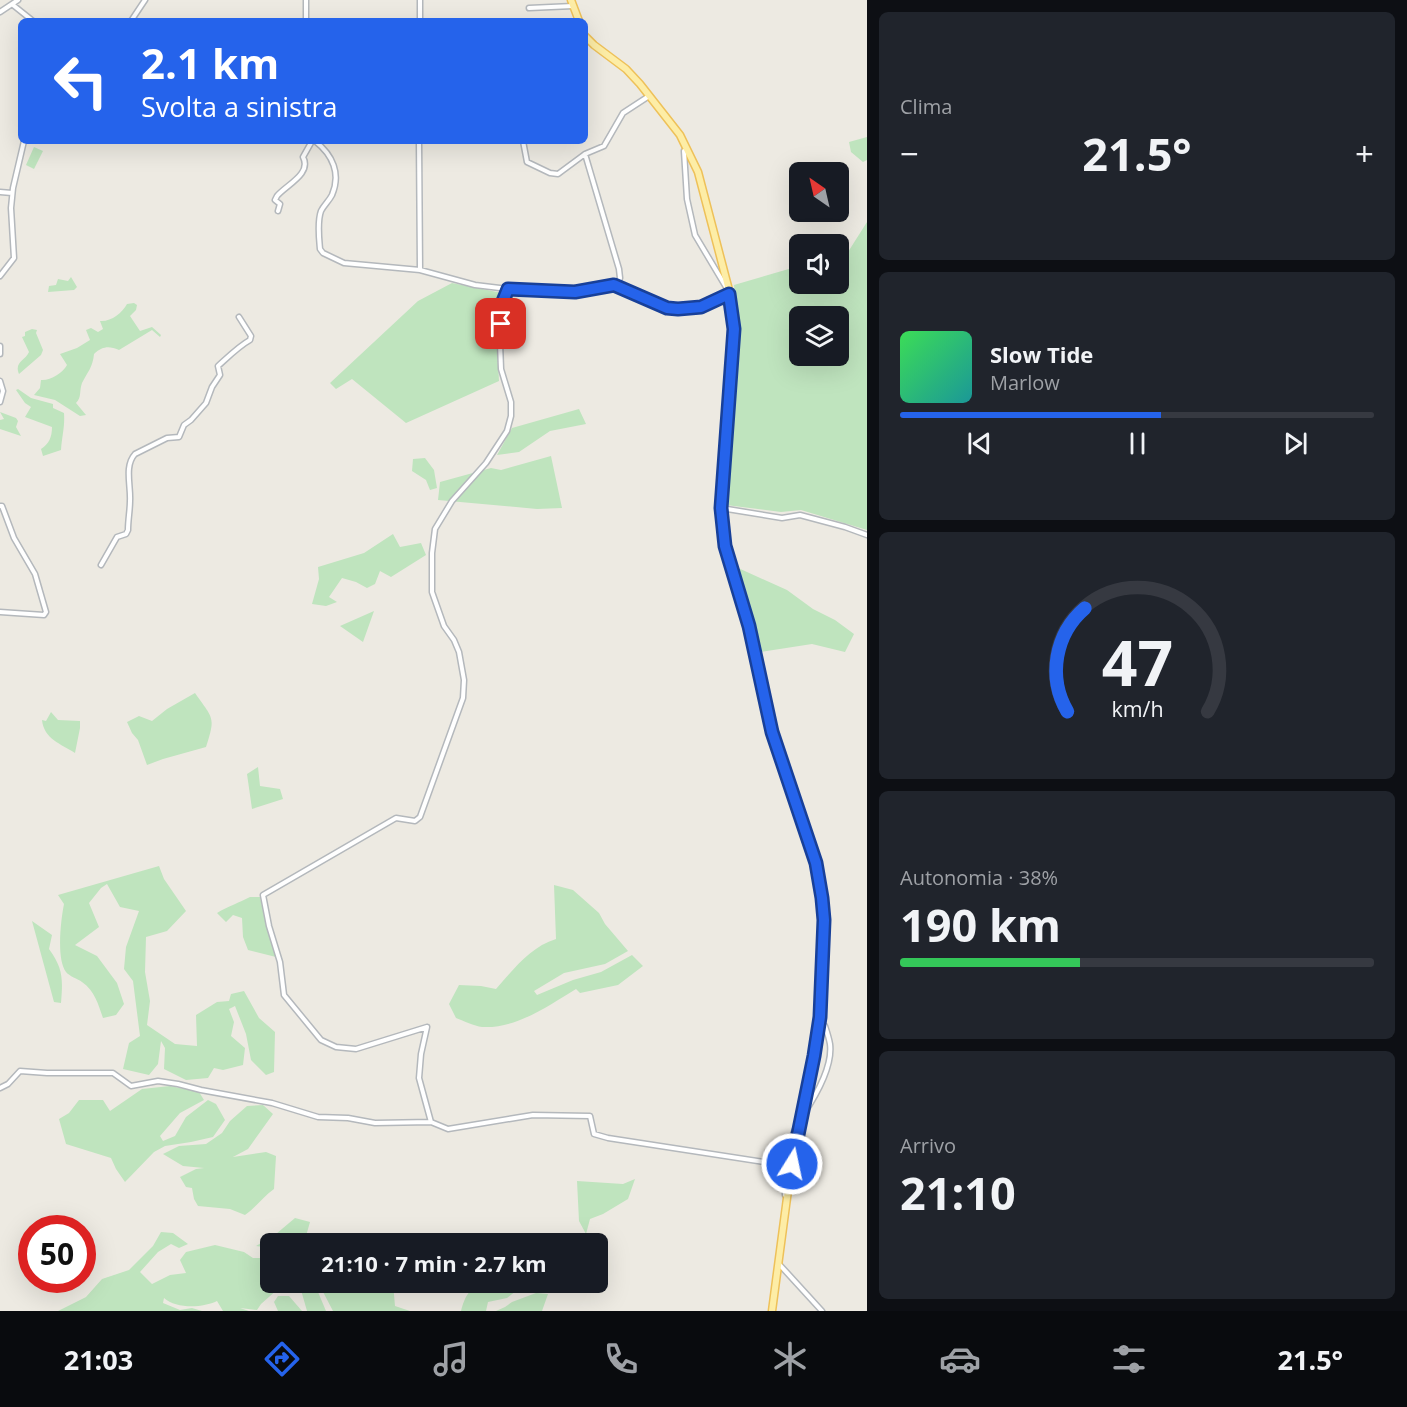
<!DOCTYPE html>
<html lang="it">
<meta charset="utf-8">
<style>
:root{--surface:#171b24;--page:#20242c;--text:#f1f3f6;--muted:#9ea1a6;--line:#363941;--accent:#2563eb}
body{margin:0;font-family:"Open Sans",sans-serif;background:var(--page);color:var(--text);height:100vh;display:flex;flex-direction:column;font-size:22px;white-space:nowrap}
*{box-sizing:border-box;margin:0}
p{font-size:20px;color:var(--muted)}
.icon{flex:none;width:33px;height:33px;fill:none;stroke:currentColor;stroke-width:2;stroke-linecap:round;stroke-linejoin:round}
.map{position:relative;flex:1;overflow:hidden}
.sheet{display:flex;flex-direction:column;gap:12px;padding:12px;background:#0d0f14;width:540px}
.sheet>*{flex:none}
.banner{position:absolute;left:18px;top:18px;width:570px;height:126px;border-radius:9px;box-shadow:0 6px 24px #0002;background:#2563eb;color:#fff;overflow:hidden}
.needle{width:39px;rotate:326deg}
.tools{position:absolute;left:789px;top:162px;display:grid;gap:12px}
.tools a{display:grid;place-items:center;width:60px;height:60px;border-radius:9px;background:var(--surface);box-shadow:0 6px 24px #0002;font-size:30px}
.speed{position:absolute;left:18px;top:1215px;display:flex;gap:12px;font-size:30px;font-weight:700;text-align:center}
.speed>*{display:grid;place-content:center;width:78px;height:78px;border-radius:50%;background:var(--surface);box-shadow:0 6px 24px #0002;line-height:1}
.speed .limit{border:9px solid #d22;background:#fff;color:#111}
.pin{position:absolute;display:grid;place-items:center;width:51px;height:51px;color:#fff;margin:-26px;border-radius:12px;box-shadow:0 3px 9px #0006}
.me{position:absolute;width:66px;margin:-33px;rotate:10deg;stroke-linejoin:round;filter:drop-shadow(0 0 4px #0008)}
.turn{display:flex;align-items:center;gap:21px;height:126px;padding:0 24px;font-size:27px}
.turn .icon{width:78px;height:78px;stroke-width:2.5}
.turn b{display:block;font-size:42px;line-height:51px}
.big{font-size:45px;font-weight:700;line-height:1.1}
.sheet .card{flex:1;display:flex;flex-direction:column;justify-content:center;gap:9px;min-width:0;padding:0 21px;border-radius:9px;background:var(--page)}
.sheet .dial{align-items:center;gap:0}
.dial svg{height:156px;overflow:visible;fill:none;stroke:var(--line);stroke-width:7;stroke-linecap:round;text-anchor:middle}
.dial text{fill:var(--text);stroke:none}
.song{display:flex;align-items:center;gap:18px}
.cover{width:72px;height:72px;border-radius:9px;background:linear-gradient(135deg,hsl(130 70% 55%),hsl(180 70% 35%))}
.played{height:6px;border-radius:3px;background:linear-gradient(90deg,var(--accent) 55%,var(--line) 55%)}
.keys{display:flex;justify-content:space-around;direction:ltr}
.heat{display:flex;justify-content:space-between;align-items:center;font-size:33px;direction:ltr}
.charge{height:9px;border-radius:4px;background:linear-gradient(90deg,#34c759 38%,var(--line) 0)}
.trip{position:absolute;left:260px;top:1233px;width:348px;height:60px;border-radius:9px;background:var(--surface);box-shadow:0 6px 24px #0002;font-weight:700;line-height:60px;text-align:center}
.tabs{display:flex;height:96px;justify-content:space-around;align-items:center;background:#090b0e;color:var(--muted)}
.tabs .icon{width:42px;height:42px}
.tabs .current{color:var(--accent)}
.tabs b{font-size:27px;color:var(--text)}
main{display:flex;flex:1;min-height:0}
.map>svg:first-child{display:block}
.green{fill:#bfe4be;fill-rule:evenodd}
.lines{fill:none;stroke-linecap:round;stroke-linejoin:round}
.minor-casing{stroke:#b4b8bc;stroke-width:7}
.major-casing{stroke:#eec159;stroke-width:9}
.minor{stroke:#fff;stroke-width:4}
.major{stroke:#fdeda6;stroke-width:6}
.route-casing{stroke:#184099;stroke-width:15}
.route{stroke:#2563eb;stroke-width:10}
</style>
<main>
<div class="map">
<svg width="867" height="1311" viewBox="0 0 867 1311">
<rect width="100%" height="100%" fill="#edeae2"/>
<!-- green -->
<path class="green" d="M867,137V160L863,162L851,152L849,142Z
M34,147L43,151L34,169L26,165Z
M867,222V530L801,510L781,512L726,505L739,330L734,285L799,266L800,284H838L839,255L848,252ZM800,316H838V356H800Z
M71,277L77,287L74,290L48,292L49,286L56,285L58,279L68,281Z
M452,283L502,293L496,321L499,381L406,423L352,379L336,389L330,383L418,301Z
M134,303L137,305L136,310L130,316L140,331L152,327L161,335L160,337L152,330L119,350C109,346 103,346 94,354C93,367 87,373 82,383C79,391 82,397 76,403L86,415L80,416L55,400L34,395L40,388L41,380C50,381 63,373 67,365L60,354L77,348L90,340L86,330L91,328L98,332L103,329L100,321C111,322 122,313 127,304Z
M32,329L37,330L36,333L43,350L41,355L19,374C14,362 25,361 29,352L22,337L25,336V332Z
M18,389L31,398L53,404V408L64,413C65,427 62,436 61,450L43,456L41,449C49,444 52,437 52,427L25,417L31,407L25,403L16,390Z
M579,409L586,424L550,431L519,452L497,455L512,428Z
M0,412L16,418L18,421L16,427L21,436L0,429V420L4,419Z
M551,456L562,508L537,509L438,500L440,482L491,468L501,470Z
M425,458L434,470L437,488L430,490L426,480L412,471L413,459Z
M393,534L400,547L421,543L426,555L391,577L380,571L375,584L367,588L356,582L342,578L329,597L337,602L326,606L312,604L319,579L318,567L364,553Z
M736,567L787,590L813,609L835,620L854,634L845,652L812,644L761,652Z
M374,611L363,642L340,626Z
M195,693C213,719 216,716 206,747L163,759L147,765L138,740L132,733L127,722L139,716L152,721L167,709Z
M51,712L58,720L80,721V728L75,753C61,744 44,739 42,720L46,721Z
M258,767L260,786L280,789L283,799L252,809L247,774Z
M159,866L164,879L186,911L167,931L146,937L145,972L150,1001L147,1025L175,1044L197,1046L196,1015L217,1002L229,1001L231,994L244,991L259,1018L275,1032L274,1072L266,1075L251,1060L246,1034L235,1006L229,1009L234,1022L231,1036L245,1048L243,1065L223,1070L214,1068L208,1078L186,1080L164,1069L165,1048L161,1041L158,1064L149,1075L123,1069L129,1043L140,1036L133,981L124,969L126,947L139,911L120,907L107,884L101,888L89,903L99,927L75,945L97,956L117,983L124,1004L116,1015L103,1018C98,1004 95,991 82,982C78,979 69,976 66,972C56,959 61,919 64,904L58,895Z
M554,885L573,890L599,913L605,924L628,951L605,964L564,973L534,991L537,995L573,980L601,972L632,955L643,966L618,985L580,993L576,989C548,1006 516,1029 482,1027C474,1026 464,1021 456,1018L449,1004L459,985L481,986L496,989C513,970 530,947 556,939Z
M250,897H260L266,925L276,957L248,950L243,937L242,918L233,915L226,922L217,913C228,906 239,903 250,897Z
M32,921L52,935L49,949C63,968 63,979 61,1003L54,1002Z
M170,1086L199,1092L204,1100L180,1113L160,1136L163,1141L175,1136L186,1117L208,1100L216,1104L225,1120L213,1137L191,1142L165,1146L154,1152L125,1182L116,1169L111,1158L66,1144L59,1119L69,1113L79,1100H103L110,1111L142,1089Z
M263,1105L273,1114L248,1149L233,1157L266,1152L276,1156L274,1189C263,1197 256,1207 245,1215L230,1209L198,1206L194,1199L192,1188L186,1187L180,1177L196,1169L204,1168L183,1166L163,1154L179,1146L206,1144L222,1133L230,1121L247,1106Z
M635,1179L628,1199L603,1214L590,1219L586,1234L579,1221L577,1181L623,1184Z
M295,1218L310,1222L304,1243L270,1244V1248L256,1246L276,1234Z
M161,1232L173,1233L188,1244L179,1248L171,1244L158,1252L140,1272L152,1284L170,1275L186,1273L180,1260L186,1252L215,1245L244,1252L253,1258H270V1282L293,1283L292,1290L285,1293L278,1289L261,1304L257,1310L240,1308L249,1311H223L217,1301C203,1308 176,1309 164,1298L163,1303L180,1310L192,1308L202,1311H58L86,1297L102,1279L129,1270L153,1246Z
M483,1282H526V1283L507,1298L488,1302L486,1311H461C465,1296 469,1289 483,1282Z
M299,1283H393L395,1306L410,1311H333L321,1288L318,1292L326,1311H307Z
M536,1293L548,1294L542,1311H496L505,1307L512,1302Z
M278,1296H289L302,1311H278L274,1302Z"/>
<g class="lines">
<!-- minor casing -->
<g class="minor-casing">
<path id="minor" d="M306,0V21
M420,0V21
M13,5L33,21
M529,8L573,6
M0,12L18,0
M131,21L145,0
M315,141C333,155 341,174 332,195C329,201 324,205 321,211C317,222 319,238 320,249L323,253L344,263L420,270L475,285L508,289L575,292L614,285L667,308L701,307L730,294
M419,141L420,270
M523,141L527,162L550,173L558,174L585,154L604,146L623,113L649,96
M684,151L687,199L695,235L726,287
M585,154L619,269L620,278L616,286
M0,192L12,193
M278,211L280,204L275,200L277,196C286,185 312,174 303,157L312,141
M0,276L14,258L11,208L13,188L24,141
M0,346V354
M0,381L3,391L0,402
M0,506H2L14,538L35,574L46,612L44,615L0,612
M721,508L782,518L800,515L845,527L867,535
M101,565L117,537L126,534L128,530C128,520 130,510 130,501C131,486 124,466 135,454L167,438L179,437L184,425L191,420L206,403L212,387L220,375L218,366C228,357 239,346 250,340L251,336L239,317
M0,1088L8,1084L20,1071L47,1073H113L131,1086L158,1081L178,1084L201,1090L272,1103L318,1117L348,1118L375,1123L431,1122L448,1129L533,1115L590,1116L594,1134L608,1138L784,1165
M803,1115C815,1097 833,1067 830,1044C829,1038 827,1032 825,1026
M431,1122L419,1078L421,1054L427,1027L356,1049L336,1047L321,1040L284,995L280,962L269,926L263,895L396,818L415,821L420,817L463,698L464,680L459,652L454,640L444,626L432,592V553L435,529L452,501L486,463L507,431L511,416V402L501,369L500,343L501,306L508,289
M785,1195C784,1166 785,1148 799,1121
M779,1264L822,1311"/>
</g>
<!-- major casing -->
<g class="major-casing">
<path id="major" d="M571,0L579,21
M585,36L594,45L626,69L640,84L680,135L698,172L730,294L734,329L721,508L725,546L749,626L772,732L816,863L822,898L824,920L820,1017L789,1183L772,1311"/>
</g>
<!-- minor -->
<use href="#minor" class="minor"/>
<!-- major -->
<use href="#major" class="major"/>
</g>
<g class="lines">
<!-- route casing -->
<g class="route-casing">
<path id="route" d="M501,324V306L508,289L575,292L614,285L667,308L678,309L701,307L729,294L734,329L721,508L725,546L749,626L772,732L816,863L822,898L824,920L820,1017L814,1056L792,1164"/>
</g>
<!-- route -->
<use href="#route" class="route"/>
</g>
</svg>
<div class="tools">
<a><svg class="needle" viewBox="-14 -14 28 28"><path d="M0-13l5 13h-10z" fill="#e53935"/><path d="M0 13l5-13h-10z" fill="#9ea1a6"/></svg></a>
<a><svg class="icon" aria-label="sound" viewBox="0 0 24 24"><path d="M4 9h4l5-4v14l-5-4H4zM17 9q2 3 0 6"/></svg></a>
<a><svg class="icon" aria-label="layers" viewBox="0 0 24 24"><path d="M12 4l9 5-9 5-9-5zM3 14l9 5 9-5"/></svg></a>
</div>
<div class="speed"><div class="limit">50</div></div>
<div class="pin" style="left:501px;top:324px;background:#d93025"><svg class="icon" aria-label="arrive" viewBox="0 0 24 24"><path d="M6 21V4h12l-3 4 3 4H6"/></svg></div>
<svg class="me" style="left:792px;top:1164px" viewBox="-20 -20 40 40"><circle r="17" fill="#2563eb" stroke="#fff" stroke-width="3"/><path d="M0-11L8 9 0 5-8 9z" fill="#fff"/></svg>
<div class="trip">21:10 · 7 min · 2.7 km</div>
<div class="banner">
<div class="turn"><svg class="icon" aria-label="left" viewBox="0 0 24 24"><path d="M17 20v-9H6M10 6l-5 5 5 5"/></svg><div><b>2.1 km</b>Svolta a sinistra</div></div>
</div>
</div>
<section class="sheet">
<div class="card"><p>Clima</p>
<div class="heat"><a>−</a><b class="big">21.5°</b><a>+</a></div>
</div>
<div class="card">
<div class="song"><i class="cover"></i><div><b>Slow Tide</b><p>Marlow</p></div></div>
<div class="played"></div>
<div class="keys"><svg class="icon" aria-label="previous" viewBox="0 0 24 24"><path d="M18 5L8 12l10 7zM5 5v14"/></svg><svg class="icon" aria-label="pause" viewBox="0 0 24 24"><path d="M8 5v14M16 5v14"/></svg><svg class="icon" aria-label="next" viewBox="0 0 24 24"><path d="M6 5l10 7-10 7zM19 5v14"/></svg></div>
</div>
<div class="card dial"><svg viewBox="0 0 100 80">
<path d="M14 69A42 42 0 1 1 86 69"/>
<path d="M14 69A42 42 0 0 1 23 16" stroke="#2563eb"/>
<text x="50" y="56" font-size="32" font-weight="700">47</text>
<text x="50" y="72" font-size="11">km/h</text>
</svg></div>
<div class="card"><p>Autonomia · 38%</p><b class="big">190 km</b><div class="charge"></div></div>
<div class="card"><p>Arrivo</p><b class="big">21:10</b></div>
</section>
</main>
<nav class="tabs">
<b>21:03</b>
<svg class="icon current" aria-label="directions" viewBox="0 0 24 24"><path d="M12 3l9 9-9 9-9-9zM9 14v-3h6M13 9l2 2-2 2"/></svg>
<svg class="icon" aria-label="music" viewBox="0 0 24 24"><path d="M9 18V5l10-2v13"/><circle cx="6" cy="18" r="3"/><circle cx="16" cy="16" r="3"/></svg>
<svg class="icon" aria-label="phone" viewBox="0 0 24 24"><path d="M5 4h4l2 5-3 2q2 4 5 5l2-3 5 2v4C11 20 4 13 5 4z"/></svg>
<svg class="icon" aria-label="climate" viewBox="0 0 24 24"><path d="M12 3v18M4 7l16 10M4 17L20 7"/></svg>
<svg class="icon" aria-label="car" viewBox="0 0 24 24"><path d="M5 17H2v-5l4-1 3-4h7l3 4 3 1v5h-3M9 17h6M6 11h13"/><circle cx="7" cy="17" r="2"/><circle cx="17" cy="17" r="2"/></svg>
<svg class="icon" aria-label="filters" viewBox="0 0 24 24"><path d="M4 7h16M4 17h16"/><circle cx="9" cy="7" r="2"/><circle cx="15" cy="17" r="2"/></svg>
<b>21.5°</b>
</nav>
